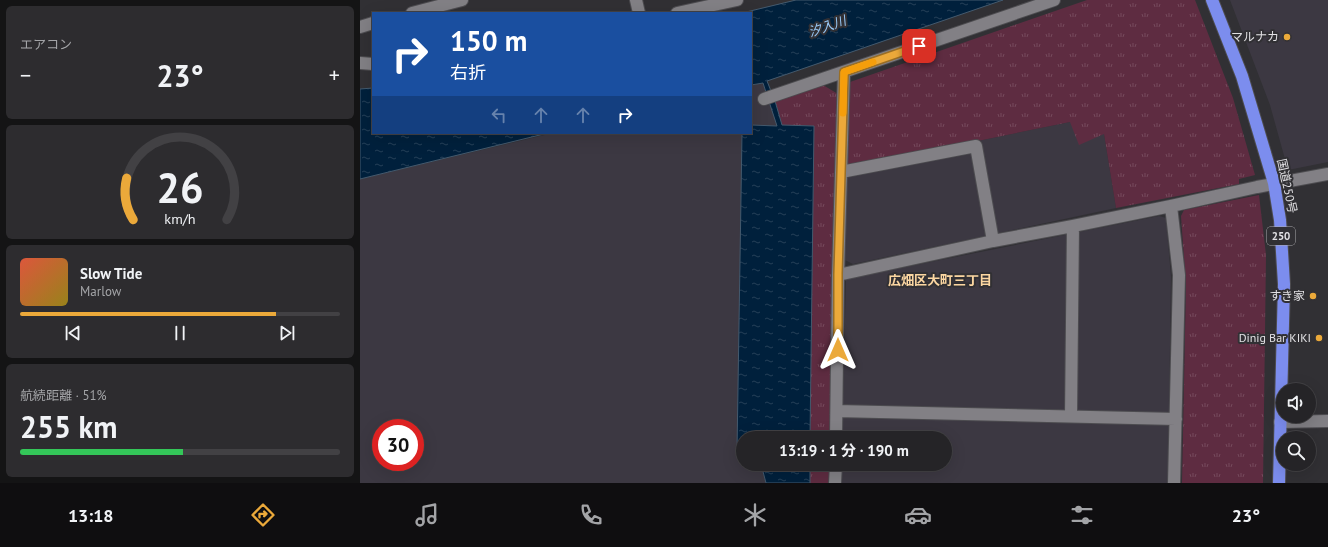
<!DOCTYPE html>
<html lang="ja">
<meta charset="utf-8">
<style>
:root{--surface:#252427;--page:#2d2c2f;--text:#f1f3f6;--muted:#a3a4a7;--line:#424144;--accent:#eba93a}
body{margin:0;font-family:"PT Sans","Noto Sans JP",sans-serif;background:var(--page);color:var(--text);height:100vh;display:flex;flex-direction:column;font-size:15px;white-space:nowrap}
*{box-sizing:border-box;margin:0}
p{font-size:13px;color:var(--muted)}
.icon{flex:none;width:22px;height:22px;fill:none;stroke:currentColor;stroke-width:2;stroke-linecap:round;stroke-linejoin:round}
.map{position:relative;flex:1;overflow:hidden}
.sheet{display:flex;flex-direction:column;gap:6px;padding:6px;background:#141415;width:360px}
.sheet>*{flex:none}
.guide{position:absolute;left:12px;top:12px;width:380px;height:122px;border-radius:0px;box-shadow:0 4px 16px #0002,0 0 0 1px var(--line);background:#1a4fa0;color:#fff;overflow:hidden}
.fabs{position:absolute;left:916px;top:383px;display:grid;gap:8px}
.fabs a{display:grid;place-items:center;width:40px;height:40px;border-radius:50%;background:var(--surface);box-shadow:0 4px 16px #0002,0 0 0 1px var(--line);font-size:20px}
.speed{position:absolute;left:12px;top:419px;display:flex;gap:8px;font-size:20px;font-weight:700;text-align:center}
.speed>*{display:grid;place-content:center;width:52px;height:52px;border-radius:50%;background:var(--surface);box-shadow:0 4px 16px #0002,0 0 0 1px var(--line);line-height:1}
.speed .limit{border:6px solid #d22;background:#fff;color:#111}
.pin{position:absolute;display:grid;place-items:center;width:34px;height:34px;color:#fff;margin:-17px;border-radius:8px;box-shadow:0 2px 6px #0006}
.me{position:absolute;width:44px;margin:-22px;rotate:0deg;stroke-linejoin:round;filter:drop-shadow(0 0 3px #0008)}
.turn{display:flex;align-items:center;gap:14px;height:84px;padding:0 12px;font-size:18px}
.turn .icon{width:52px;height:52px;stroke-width:2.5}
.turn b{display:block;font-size:28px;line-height:34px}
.lanes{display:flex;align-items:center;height:38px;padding:0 12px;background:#0003;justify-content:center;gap:20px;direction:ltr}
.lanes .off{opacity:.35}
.big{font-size:30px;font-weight:700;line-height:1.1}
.sheet .widget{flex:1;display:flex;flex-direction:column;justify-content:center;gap:6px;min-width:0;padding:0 14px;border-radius:6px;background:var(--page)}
.sheet .dial{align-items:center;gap:0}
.dial svg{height:104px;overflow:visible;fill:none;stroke:var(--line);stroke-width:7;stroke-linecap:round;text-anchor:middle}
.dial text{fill:var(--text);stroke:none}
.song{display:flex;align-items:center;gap:12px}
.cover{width:48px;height:48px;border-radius:6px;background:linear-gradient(135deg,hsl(10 70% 55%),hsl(50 70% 35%))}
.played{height:4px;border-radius:2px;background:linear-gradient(90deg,var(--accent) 80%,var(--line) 80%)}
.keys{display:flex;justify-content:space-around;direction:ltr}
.heat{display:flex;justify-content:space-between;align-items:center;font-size:22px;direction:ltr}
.charge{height:6px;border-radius:3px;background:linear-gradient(90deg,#34c759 51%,var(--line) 0)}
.trip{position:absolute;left:376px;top:431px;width:216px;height:40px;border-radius:20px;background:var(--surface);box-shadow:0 4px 16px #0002,0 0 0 1px var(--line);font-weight:700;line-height:40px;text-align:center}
.tabs{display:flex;height:64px;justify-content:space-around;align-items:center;background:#0f0e10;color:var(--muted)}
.tabs .icon{width:28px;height:28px}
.tabs .active{color:var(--accent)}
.tabs b{font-size:18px;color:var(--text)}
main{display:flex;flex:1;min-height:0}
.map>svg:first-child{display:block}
.built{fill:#3c3842;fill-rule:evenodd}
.park{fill:url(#park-tufts)}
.water{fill:url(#water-ripples);stroke:#445a6e}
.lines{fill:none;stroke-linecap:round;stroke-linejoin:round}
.minor-casing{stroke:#4d4c50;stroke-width:14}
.highway-casing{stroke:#4d4c50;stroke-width:14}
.minor{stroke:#828085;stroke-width:12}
.highway{stroke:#7c8dee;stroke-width:12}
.route-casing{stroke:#996e26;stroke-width:10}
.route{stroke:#eba93a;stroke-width:7}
.slow{stroke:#f59e0b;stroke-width:7}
.poi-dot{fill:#eba93a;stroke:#313034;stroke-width:1.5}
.labels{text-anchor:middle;stroke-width:4;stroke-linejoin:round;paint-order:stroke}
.shield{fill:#313034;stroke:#acabae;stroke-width:1}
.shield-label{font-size:11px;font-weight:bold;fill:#e1e0e3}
.poi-label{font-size:12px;fill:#e1e0e3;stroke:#313034;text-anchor:end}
.street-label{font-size:12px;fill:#e1e0e3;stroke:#313034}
.water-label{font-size:13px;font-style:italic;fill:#98c8f6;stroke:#313034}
.neighbourhood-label{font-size:13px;font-weight:bold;fill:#fbd6a1;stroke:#313034}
</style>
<main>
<section class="sheet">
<div class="widget"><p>エアコン</p>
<div class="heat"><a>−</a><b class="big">23°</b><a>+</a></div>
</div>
<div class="widget dial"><svg viewBox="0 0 100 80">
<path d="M14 69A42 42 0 1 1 86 69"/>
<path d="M14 69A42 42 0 0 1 9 37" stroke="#eba93a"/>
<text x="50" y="56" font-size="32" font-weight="700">26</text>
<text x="50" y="72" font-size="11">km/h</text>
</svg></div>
<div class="widget">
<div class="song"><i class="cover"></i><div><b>Slow Tide</b><p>Marlow</p></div></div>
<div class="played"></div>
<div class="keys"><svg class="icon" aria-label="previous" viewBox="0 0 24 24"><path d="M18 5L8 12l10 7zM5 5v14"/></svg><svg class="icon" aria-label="pause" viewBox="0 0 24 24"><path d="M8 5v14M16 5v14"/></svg><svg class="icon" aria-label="next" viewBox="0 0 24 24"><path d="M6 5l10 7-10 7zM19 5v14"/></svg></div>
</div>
<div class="widget"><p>航続距離 · 51%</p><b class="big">255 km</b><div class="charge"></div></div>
</section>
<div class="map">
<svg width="968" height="483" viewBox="0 0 968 483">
<defs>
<pattern id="park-tufts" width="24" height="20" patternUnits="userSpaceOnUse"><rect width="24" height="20" fill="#5e2c41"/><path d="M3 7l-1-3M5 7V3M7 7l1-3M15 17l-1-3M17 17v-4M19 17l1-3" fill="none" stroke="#754a5c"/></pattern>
<pattern id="water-ripples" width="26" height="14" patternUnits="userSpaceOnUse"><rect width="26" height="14" fill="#00203c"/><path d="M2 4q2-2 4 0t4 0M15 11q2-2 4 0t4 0" fill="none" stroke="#254058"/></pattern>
</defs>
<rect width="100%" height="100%" fill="#313034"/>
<!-- built -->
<path class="built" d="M870,0H968V162L928,170L910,105Z
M403,83L418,126L391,125V85Z
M710,122L744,134L756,208L493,264L485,260L486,168Z
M193,133H382L377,450L383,453V464H401L406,483H0V179ZM21,428H55V462H21Z
M799,216L806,218L811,277L808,483H481L482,464H585V438H482L486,279Z"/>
<!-- park -->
<path class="park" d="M727,0H835L873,98L895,175L879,179V184L756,208L744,134L719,145L710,122L486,168L490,82Z
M463,85L478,94L470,438H450L454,126L422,125L415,101Z
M899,195L906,255L903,483H822L826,285L821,216L824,210Z
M450,464H469V483H450Z"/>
<!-- water -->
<path class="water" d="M436,0H643L407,81L415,101L422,125L454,126L450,438H383V453L377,451L382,133H391V125L417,126L403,83L391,85V13H382Z
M13,88V133H188L0,179V89Z
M401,464H450V483H406Z"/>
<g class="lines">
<!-- minor casing -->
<g class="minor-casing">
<path id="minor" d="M276,0L279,13
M52,13L102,0
M317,13L377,0
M0,27L13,23
M0,63L13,64
M404,99L694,0
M481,172L616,146L633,241
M811,206L819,275L814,483
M478,275L633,241L713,226L811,206L897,187L968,174
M477,411L816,419
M711,416L713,226
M920,422L968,421
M476,438L478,275L484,72
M475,483L476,464"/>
</g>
<!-- highway casing -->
<g class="highway-casing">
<path id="highway" d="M852,0L882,76L914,183L920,220L924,284L919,483"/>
</g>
<!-- minor -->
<use href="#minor" class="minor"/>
<!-- highway -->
<use href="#highway" class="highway"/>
</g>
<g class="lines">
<!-- route casing -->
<g class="route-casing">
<path id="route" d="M478,350V274L484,72L559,46"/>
</g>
<!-- route -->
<use href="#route" class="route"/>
<!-- slow -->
<path class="slow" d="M483,113L484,72L513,62"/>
</g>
<!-- markers -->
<g class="poi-dot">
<circle cx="927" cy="37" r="4"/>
<circle cx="953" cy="296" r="4"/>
<circle cx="959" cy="338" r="4"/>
</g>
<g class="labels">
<!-- shield labels -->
<rect class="shield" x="907" y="227" width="28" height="18" rx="3"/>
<g class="shield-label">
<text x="921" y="240">250</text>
</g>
<!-- poi labels -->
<g class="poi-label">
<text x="919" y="41">マルナカ</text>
<text x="945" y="300">すき家</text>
<text x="951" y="342">Dinig Bar KIKI</text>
</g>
<!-- street labels -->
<g class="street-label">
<text transform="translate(927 186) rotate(78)" y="4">国道250号</text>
</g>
<!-- water labels -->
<g class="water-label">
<text transform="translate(467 26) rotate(-19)" y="5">汐入川</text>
</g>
<!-- neighbourhood labels -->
<g class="neighbourhood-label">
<text x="580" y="285">広畑区大町三丁目</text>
</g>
</g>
</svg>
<div class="fabs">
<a><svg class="icon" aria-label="sound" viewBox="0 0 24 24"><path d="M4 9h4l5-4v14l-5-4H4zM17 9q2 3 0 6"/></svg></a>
<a><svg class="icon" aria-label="search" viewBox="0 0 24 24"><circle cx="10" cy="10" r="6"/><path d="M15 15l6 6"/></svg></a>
</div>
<div class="speed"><div class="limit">30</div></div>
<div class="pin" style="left:559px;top:46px;background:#d93025"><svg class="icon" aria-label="arrive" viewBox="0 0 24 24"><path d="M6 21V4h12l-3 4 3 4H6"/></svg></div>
<svg class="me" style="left:478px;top:350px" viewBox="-20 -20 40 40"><path d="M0-17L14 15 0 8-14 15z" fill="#eba93a" stroke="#fff" stroke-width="4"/></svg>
<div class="trip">13:19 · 1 分 · 190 m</div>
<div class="guide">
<div class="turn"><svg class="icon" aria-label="right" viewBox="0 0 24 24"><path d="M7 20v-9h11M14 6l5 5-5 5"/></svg><div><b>150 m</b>右折</div></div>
<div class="lanes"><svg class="icon off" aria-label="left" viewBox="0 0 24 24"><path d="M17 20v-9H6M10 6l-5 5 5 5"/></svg><svg class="icon off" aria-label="ahead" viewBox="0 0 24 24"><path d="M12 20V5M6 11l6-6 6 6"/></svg><svg class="icon off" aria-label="ahead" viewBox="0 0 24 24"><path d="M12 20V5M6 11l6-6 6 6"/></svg><svg class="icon" aria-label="right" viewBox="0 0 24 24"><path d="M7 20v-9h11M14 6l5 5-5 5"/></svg></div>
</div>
</div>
</main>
<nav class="tabs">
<b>13:18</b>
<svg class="icon active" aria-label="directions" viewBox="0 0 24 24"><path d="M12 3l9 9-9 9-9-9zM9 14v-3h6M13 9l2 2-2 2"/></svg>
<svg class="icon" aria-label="music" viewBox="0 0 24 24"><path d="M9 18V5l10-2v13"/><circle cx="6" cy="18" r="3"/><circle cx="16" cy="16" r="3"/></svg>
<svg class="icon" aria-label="phone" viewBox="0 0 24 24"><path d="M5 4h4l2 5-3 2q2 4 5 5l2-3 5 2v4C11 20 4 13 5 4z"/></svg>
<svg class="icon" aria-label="climate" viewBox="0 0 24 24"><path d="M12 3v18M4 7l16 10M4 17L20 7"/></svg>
<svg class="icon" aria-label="car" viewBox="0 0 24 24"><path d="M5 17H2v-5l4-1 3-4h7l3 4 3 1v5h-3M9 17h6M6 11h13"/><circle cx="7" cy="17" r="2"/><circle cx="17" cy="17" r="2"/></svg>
<svg class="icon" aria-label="filters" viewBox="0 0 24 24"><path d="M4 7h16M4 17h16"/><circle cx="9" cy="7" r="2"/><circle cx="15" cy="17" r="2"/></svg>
<b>23°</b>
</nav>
